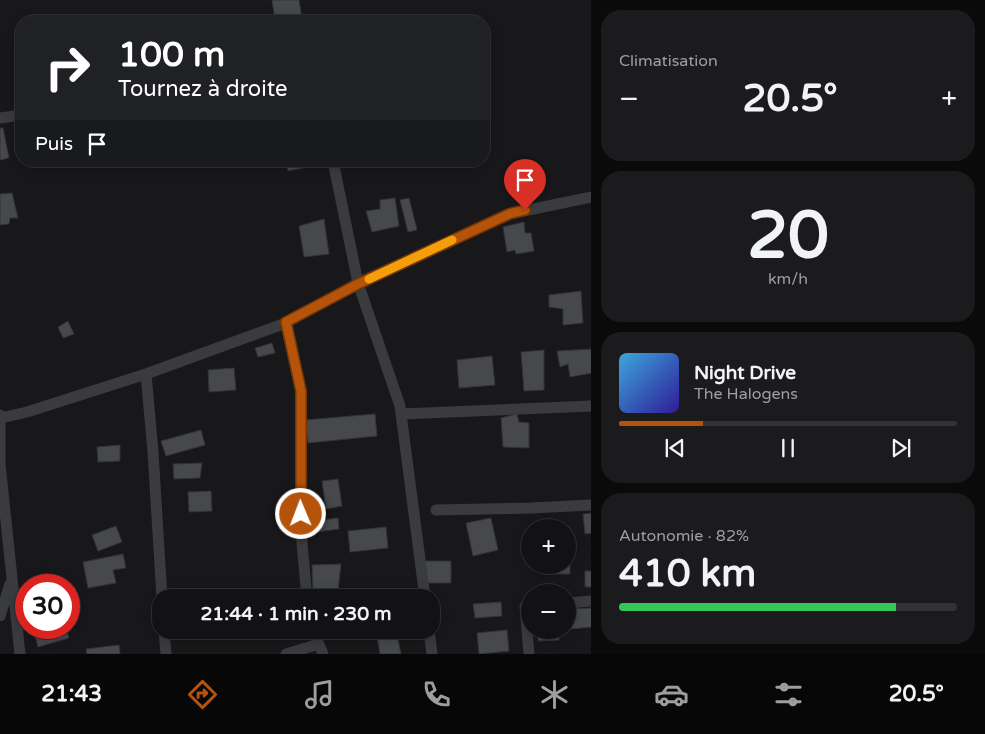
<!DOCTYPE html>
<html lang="fr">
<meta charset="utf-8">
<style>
:root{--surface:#121214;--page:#1b1b1d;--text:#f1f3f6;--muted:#9c9ea0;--line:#313234;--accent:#b45309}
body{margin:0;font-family:"Varela Round",sans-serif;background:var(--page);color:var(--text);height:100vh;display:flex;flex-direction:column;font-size:19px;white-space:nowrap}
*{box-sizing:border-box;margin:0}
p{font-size:16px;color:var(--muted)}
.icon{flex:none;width:28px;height:28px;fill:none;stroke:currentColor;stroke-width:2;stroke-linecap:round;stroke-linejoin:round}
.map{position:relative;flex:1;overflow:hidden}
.drawer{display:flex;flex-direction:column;gap:10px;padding:10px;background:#0a0a0b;width:394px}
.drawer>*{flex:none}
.banner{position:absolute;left:15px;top:15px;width:475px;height:152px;border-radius:20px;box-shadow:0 2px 12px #0003,0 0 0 1px var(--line);background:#202124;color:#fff;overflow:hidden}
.controls{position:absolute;left:521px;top:519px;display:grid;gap:10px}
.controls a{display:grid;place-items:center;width:55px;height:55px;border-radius:50%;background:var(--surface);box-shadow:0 2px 12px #0003,0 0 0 1px var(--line);font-size:25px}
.speed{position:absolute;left:15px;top:574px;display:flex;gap:10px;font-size:25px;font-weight:700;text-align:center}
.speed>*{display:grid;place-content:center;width:65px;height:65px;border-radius:50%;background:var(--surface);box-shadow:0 2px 12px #0003,0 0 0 1px var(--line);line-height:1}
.speed .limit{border:8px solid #d22;background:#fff;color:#111}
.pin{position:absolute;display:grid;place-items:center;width:42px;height:42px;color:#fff;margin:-51px -21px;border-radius:50% 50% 50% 0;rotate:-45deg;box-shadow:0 0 5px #0007}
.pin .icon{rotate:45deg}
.me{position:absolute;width:55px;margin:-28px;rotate:359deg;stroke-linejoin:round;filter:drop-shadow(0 0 4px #0008)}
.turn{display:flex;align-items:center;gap:18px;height:105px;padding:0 20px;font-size:22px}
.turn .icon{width:65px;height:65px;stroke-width:2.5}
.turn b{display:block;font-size:35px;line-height:42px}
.then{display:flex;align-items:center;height:48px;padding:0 20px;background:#0003;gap:10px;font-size:19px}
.big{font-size:38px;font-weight:700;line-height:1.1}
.drawer .widget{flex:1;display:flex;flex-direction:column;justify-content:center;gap:8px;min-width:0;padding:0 18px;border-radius:20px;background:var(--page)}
.drawer .dial{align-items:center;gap:0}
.dial b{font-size:65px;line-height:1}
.song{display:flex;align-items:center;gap:15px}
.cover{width:60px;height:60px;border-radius:8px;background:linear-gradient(135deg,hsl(200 70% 55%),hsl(250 70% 35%))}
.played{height:5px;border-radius:2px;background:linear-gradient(90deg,var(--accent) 25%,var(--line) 25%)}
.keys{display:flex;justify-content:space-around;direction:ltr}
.heat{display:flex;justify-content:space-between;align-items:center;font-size:28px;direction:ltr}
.charge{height:8px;border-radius:4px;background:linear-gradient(90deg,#34c759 82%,var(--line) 0)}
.trip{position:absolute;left:152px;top:589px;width:288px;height:50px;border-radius:20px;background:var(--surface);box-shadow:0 2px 12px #0003,0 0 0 1px var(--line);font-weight:700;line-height:50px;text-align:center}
.dock{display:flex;height:80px;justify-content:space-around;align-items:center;background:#070708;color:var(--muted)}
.dock .icon{width:35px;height:35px}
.dock .current{color:var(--accent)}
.dock b{font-size:22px;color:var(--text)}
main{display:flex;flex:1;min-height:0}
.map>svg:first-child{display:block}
.building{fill:#47484c;stroke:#323335}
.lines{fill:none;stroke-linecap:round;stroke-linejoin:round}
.minor{stroke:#393b3e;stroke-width:11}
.route-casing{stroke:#753606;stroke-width:12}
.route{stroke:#b45309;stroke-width:9}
.slow{stroke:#f59e0b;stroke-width:9}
</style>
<main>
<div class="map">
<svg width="592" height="654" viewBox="0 0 592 654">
<rect width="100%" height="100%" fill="#18181a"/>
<!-- building -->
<path class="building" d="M272,0H299L302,19L275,21Z
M0,128H3L9,158L0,160Z
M286,161H311L312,166L288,171Z
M12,193L18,218H10L9,224L0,225V194Z
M395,198L399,226L372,232L366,211L380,209V200Z
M409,198L417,230L408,232L400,200Z
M324,219L329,254L304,257L299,226Z
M524,222L525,233H531L534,251L516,254L515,250L507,252L503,227Z
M581,291L583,323L563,325V309L549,307V295Z
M68,321L74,334L63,338L58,327Z
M272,343L275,353L258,357L255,348Z
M592,349V373L570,377L568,364L560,367L557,351Z
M544,350V390L524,391L521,352Z
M492,356L495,385L459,388L457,360Z
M234,368L236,390L209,392L208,370Z
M375,414L377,436L308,443L305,420Z
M517,414L519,422L529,423V448L503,447L501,418Z
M201,430L205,445L166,456L161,441Z
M120,445V461L98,462L97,447Z
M202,463L200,478L174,479L173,464Z
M338,479L342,506L326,509L322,481Z
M211,491L212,511L189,512L188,492Z
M592,513V533L585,534L583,514Z
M338,518L339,529L309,533L307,522Z
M491,518L498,550L473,556L466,523Z
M116,526L122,542L98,551L92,535Z
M386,527L388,548L350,552L348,531Z
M568,550H570V574H544V565H568Z
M123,554L126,568L113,570L116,583L88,588L83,562Z
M423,561H451V583H423Z
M341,564L338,590H313L312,565Z
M585,571H592V587H585Z
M501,602L502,616L475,618L473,604Z
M592,608V627L571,629L570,609Z
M33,628H66L69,638L38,647Z
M376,630H396L401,654H380Z
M507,630L509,651L479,654L477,633Z
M538,630H559V640L538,641Z
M119,645L120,654H87L86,649Z"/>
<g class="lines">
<!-- minor -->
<path class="minor" d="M0,118L21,115
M333,161L358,283L400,406L425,598
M286,323L301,391L302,544L307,598
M146,374L153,452L162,598
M401,414L592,406
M0,415V464L20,654
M1,418L27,412L146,374L286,323L358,283L509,214L592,197
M436,510L532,508L592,505
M568,603L592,601
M0,616L10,584
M164,630L166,654
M313,630L323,654
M429,630L432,654
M286,654L319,644
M529,654L525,607L530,606"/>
</g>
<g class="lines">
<!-- route casing -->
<g class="route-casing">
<path id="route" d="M301,514V391L286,322L358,284L509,214L525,210"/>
</g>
<!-- route -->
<use href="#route" class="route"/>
<!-- slow -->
<path class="slow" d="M369,279L452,240"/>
</g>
</svg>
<div class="controls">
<a>+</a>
<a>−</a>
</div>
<div class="speed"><div class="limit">30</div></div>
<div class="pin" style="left:525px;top:210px;background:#d93025"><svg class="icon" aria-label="arrive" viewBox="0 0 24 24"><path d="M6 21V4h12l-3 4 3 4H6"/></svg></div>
<svg class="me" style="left:301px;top:514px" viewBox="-20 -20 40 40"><circle r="17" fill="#b45309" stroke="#fff" stroke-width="3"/><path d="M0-11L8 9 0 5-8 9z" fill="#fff"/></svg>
<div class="trip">21:44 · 1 min · 230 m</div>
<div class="banner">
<div class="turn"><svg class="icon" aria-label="right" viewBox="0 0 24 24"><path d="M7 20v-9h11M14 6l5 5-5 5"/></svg><div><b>100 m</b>Tournez à droite</div></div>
<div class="then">Puis<svg class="icon" aria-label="arrive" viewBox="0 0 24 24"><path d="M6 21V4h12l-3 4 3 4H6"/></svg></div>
</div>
</div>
<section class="drawer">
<div class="widget"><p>Climatisation</p>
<div class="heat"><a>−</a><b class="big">20.5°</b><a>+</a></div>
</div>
<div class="widget dial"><b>20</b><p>km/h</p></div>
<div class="widget">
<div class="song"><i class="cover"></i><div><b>Night Drive</b><p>The Halogens</p></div></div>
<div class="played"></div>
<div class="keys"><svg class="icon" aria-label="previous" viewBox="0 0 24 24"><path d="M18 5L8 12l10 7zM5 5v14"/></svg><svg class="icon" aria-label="pause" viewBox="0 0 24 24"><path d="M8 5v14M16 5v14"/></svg><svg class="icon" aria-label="next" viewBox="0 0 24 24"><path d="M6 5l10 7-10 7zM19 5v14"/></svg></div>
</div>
<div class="widget"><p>Autonomie · 82%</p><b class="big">410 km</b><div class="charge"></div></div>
</section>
</main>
<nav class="dock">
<b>21:43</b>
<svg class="icon current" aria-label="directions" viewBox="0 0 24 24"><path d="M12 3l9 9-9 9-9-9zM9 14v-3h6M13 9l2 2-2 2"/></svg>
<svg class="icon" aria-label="music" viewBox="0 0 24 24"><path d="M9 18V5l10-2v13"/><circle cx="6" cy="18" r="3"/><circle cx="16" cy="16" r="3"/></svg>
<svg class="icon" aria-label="phone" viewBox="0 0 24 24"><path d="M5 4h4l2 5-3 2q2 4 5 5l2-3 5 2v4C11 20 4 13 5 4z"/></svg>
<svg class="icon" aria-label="climate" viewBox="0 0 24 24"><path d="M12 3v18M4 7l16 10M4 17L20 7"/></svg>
<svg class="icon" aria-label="car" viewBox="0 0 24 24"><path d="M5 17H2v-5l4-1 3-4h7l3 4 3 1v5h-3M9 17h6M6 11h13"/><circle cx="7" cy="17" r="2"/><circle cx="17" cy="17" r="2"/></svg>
<svg class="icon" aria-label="filters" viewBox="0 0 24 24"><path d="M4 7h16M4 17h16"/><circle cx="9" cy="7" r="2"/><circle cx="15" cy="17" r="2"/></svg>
<b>20.5°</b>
</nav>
